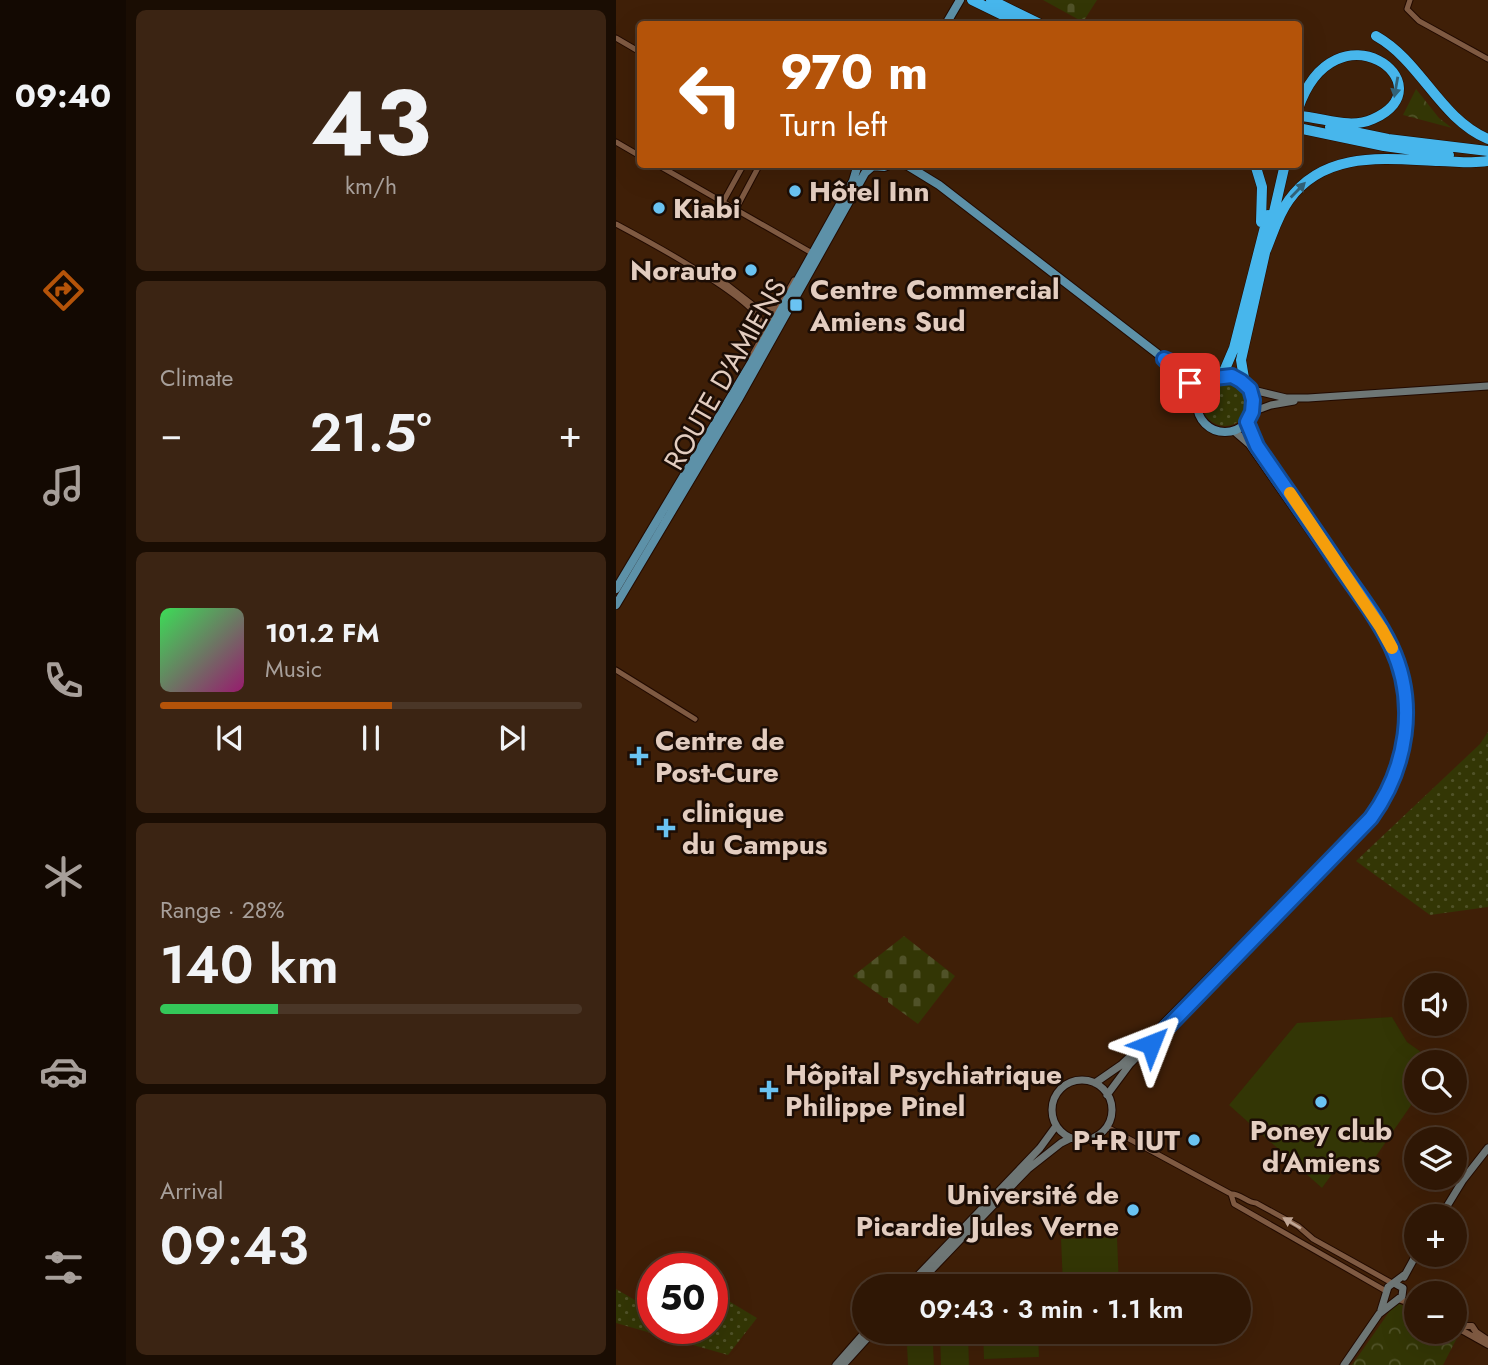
<!DOCTYPE html>
<meta charset="utf-8">
<style>
:root{--surface:#2f1705;--page:#3b2413;--text:#f1f3f6;--muted:#a79f9a;--line:#4a3627;--accent:#b45309}
body{margin:0;font-family:Jost,sans-serif;background:var(--page);color:var(--text);height:100vh;display:flex;flex-direction:column;font-size:26px;white-space:nowrap}
*{box-sizing:border-box;margin:0}
p{font-size:23px;color:var(--muted)}
.icon{flex:none;width:38px;height:38px;fill:none;stroke:currentColor;stroke-width:2;stroke-linecap:round;stroke-linejoin:round}
.map{position:relative;flex:1;overflow:hidden}
.details{display:flex;flex-direction:column;gap:10px;padding:10px;background:#1a0d03;width:490px}
.details>*{flex:none}
.top-card{position:absolute;left:21px;top:21px;width:665px;height:147px;border-radius:7px;box-shadow:0 7px 28px #0002,0 0 0 2px var(--line);background:#b45309;color:#fff;overflow:hidden}
.buttons{position:absolute;left:788px;top:973px;display:grid;gap:14px}
.buttons a{display:grid;place-items:center;width:63px;height:63px;border-radius:50%;background:var(--surface);box-shadow:0 7px 28px #0002,0 0 0 2px var(--line);font-size:35px}
.speed{position:absolute;left:21px;top:1253px;display:flex;gap:14px;font-size:35px;font-weight:700;text-align:center}
.speed>*{display:grid;place-content:center;width:91px;height:91px;border-radius:50%;background:var(--surface);box-shadow:0 7px 28px #0002,0 0 0 2px var(--line);line-height:1}
.speed .limit{border:10px solid #d22;background:#fff;color:#111}
.pin{position:absolute;display:grid;place-items:center;width:60px;height:60px;color:#fff;margin:-30px;border-radius:14px;box-shadow:0 4px 10px #0006}
.me{position:absolute;width:77px;margin:-38px;rotate:45deg;stroke-linejoin:round;filter:drop-shadow(0 0 5px #0008)}
.turn{display:flex;align-items:center;gap:24px;height:147px;padding:0 28px;font-size:32px}
.turn .icon{width:91px;height:91px;stroke-width:2.5}
.turn b{display:block;font-size:49px;line-height:60px}
.big{font-size:52px;font-weight:600;line-height:1.1}
.details .widget{flex:1;display:flex;flex-direction:column;justify-content:center;gap:10px;min-width:0;padding:0 24px;border-radius:10px;background:var(--page)}
.details .dial{align-items:center;gap:0}
.dial b{font-size:91px;line-height:1}
.song{display:flex;align-items:center;gap:21px}
.cover{width:84px;height:84px;border-radius:10px;background:linear-gradient(135deg,hsl(130 70% 55%),hsl(320 70% 35%))}
.played{height:7px;border-radius:4px;background:linear-gradient(90deg,var(--accent) 55%,var(--line) 55%)}
.keys{display:flex;justify-content:space-around;direction:ltr}
.heat{display:flex;justify-content:space-between;align-items:center;font-size:38px;direction:ltr}
.charge{height:10px;border-radius:5px;background:linear-gradient(90deg,#34c759 28%,var(--line) 0)}
.trip{position:absolute;left:236px;top:1274px;width:399px;height:70px;border-radius:35px;background:var(--surface);box-shadow:0 7px 28px #0002,0 0 0 2px var(--line);font-weight:600;line-height:70px;text-align:center}
main{display:flex;flex:1;min-height:0}
.menu{display:flex;flex-direction:column;width:126px;justify-content:space-around;align-items:center;background:#130902;color:var(--muted)}
.menu .icon{width:49px;height:49px}
.menu .active{color:var(--accent)}
.menu b{font-size:32px;color:var(--text)}
.map>svg:first-child{display:block}
.grass{fill:url(#grass-dots)}
.forest{fill:url(#forest-crowns)}
.cemetery{fill:url(#cemetery-stones)}
.pitch{fill:#333605}
.lines{fill:none;stroke-linecap:round;stroke-linejoin:round}
.minor-casing{stroke:#210a00;stroke-width:7}
.tertiary-casing{stroke:#210a00;stroke-width:8}
.secondary-casing{stroke:#210a00;stroke-width:9}
.primary-casing{stroke:#210a00;stroke-width:10}
.motorway-casing{stroke:#210a00;stroke-width:11}
.minor{stroke:#7f5a42;stroke-width:5}
.tertiary{stroke:#7f5a42;stroke-width:6}
.secondary{stroke:#6e7675;stroke-width:7}
.primary{stroke:#5d91a8;stroke-width:8}
.motorway{stroke:#47b6ec;stroke-width:10}
.oneway{fill:#326278}
.oneway2{fill:#c0a594}
.route-casing{stroke:#114b97;stroke-width:18}
.route{stroke:#1a73e8;stroke-width:12}
.slow{stroke:#f59e0b;stroke-width:12}
.poi-dot{fill:#6ac3f2;stroke:#1c0d05;stroke-width:2.5}
.labels{text-anchor:middle;stroke-width:5;stroke-linejoin:round;paint-order:stroke}
.poi-label{font-size:28px;font-weight:bold;fill:#e3cdc0;stroke:#1c0d05;text-anchor:start}
.street-label{font-size:28px;fill:#e3cdc0;stroke:#1c0d05}
</style>
<main>
<nav class="menu">
<b>09:40</b>
<svg class="icon active" aria-label="directions" viewBox="0 0 24 24"><path d="M12 3l9 9-9 9-9-9zM9 14v-3h6M13 9l2 2-2 2"/></svg>
<svg class="icon" aria-label="music" viewBox="0 0 24 24"><path d="M9 18V5l10-2v13"/><circle cx="6" cy="18" r="3"/><circle cx="16" cy="16" r="3"/></svg>
<svg class="icon" aria-label="phone" viewBox="0 0 24 24"><path d="M5 4h4l2 5-3 2q2 4 5 5l2-3 5 2v4C11 20 4 13 5 4z"/></svg>
<svg class="icon" aria-label="climate" viewBox="0 0 24 24"><path d="M12 3v18M4 7l16 10M4 17L20 7"/></svg>
<svg class="icon" aria-label="car" viewBox="0 0 24 24"><path d="M5 17H2v-5l4-1 3-4h7l3 4 3 1v5h-3M9 17h6M6 11h13"/><circle cx="7" cy="17" r="2"/><circle cx="17" cy="17" r="2"/></svg>
<svg class="icon" aria-label="filters" viewBox="0 0 24 24"><path d="M4 7h16M4 17h16"/><circle cx="9" cy="7" r="2"/><circle cx="15" cy="17" r="2"/></svg>
</nav>
<section class="details">
<div class="widget dial"><b>43</b><p>km/h</p></div>
<div class="widget"><p>Climate</p>
<div class="heat"><a>−</a><b class="big">21.5°</b><a>+</a></div>
</div>
<div class="widget">
<div class="song"><i class="cover"></i><div><b>101.2 FM</b><p>Music</p></div></div>
<div class="played"></div>
<div class="keys"><svg class="icon" aria-label="previous" viewBox="0 0 24 24"><path d="M18 5L8 12l10 7zM5 5v14"/></svg><svg class="icon" aria-label="pause" viewBox="0 0 24 24"><path d="M8 5v14M16 5v14"/></svg><svg class="icon" aria-label="next" viewBox="0 0 24 24"><path d="M6 5l10 7-10 7zM19 5v14"/></svg></div>
</div>
<div class="widget"><p>Range · 28%</p><b class="big">140 km</b><div class="charge"></div></div>
<div class="widget"><p>Arrival</p><b class="big">09:43</b></div>
</section>
<div class="map">
<svg width="872" height="1365" viewBox="0 0 872 1365">
<defs>
<pattern id="grass-dots" width="8" height="8" patternUnits="userSpaceOnUse" patternTransform="scale(1.75)"><rect width="8" height="8" fill="#333605"/><path d="M2 2h.1M6 6h.1" fill="none" stroke="#505228" stroke-width="1.8" stroke-linecap="round"/></pattern>
<pattern id="forest-crowns" width="20" height="18" patternUnits="userSpaceOnUse" patternTransform="scale(1.75)"><rect width="20" height="18" fill="#333605"/><path d="M2 6a3 3 0 1 1 6 0M12 15a3 3 0 1 1 6 0" fill="none" stroke="#505228"/></pattern>
<pattern id="cemetery-stones" width="16" height="16" patternUnits="userSpaceOnUse" patternTransform="scale(1.75)"><rect width="16" height="16" fill="#333605"/><path d="M2 7V4a2 2 0 0 1 4 0v3zM10 15v-3a2 2 0 0 1 4 0v3z" fill="#505228"/></pattern>
</defs>
<rect width="100%" height="100%" fill="#3f1f07"/>
<!-- grass -->
<path class="grass" d="M586 403a23 23 0 1 1 46 0a23 23 0 1 1-46 0Z
M872,732V907L814,915L740,861L864,744Z
M37,1281V1328H96V1291L141,1318L112,1355L0,1323V1289L24,1303Z"/>
<!-- forest -->
<path class="forest" d="M800,89L823,118L836,128L787,115Z
M780,1302L800,1312V1332H838L843,1334L827,1365H736Z"/>
<!-- cemetery -->
<path class="cemetery" d="M427,0H481L467,22Z
M288,936L339,976L302,1024L272,1002V998H268L237,976Z"/>
<!-- pitch -->
<path class="pitch" d="M776,1017L791,1042L812,1057L826,1062H800V1098L754,1165L733,1172L721,1167L706,1188L613,1105L681,1023Z
M501,1237L503,1286H447L445,1239Z
M420,1275V1286H365V1278Z
M352,1332L353,1365H325L324,1333Z
M367,1332H422L423,1357L368,1359Z
M317,1345L318,1365H292L291,1346Z"/>
<g class="lines">
<!-- minor casing -->
<g class="minor-casing">
<path id="minor" d="M794,0L791,9L803,21L872,59
M0,38L24,52
M0,142L24,156
M40,164L196,253
M107,202L128,164
M120,209L144,164
M0,224C28,239 137,297 146,324C147,328 146,330 146,335
M87,270L109,283L145,311L161,308
M135,357L178,280
M0,670L79,719
M491,1127L615,1194C624,1193 631,1203 640,1203L682,1226L697,1239L776,1283
M615,1194L618,1204L770,1291"/>
</g>
<!-- tertiary casing -->
<g class="tertiary-casing">
<path id="tertiary" d="M782,1299L800,1305
M838,1321L848,1326H856L860,1332L872,1340
M838,1326L872,1345"/>
</g>
<!-- secondary casing -->
<g class="secondary-casing">
<path id="secondary" d="M633,389L670,398H692L872,386
M636,412L655,405L678,401
M618,431L633,444L716,563
M656,914L682,887
M436 1110a30 30 0 1 1 60 0a30 30 0 1 1-60 0Z
M479,1083L505,1065L523,1048L638,932
M491,1095L514,1064L748,828C790,778 803,707 775,647C762,618 741,592 723,565C696,525 668,486 641,446L631,422
M825,1216L847,1180L872,1148
M788,1277L800,1255
M292,1286L424,1148L440,1126
M300,1286L412,1169L445,1143L455,1138
M765,1310L772,1287L788,1275
M220,1365L249,1332
M227,1365L257,1332
M728,1365L763,1314L786,1296L787,1288L778,1283"/>
</g>
<!-- primary casing -->
<g class="primary-casing">
<path id="primary" d="M330,24L344,0
M284,164L292,166L323,185L547,358L568,377L582,397
M255,166L268,167L276,164
M551,360L584,375L598,378
M581 404a28 28 0 1 1 56 0a28 28 0 1 1-56 0Z
M0,589L141,353L237,181L242,164
M0,605L122,400L249,173L257,166"/>
</g>
<!-- motorway casing -->
<g class="motorway-casing">
<path id="motorway" d="M356,0L405,24
M375,0L424,24
M760,36C806,62 823,118 872,139
M682,109C719,0 834,85 757,119C733,130 707,117 682,116
M714,127L772,139L872,151
M682,128L768,146L833,155
M639,164L646,187L645,222
M655,225L669,164
M650,250C657,233 662,215 673,200C709,150 769,159 823,161C839,161 856,164 872,161
M606,376L618,348L652,215
M629,384L625,360L651,244"/>
</g>
<!-- minor -->
<use href="#minor" class="minor"/>
<!-- tertiary -->
<use href="#tertiary" class="tertiary"/>
<!-- secondary -->
<use href="#secondary" class="secondary"/>
<!-- primary -->
<use href="#primary" class="primary"/>
<!-- motorway -->
<use href="#motorway" class="motorway"/>
</g>
<!-- one-way arrows -->
<defs><path id="oneway-solid" d="M-6-.8H1V-3.2L6.5 0L1 3.2V.8H-6Z" transform="scale(1.75)"/></defs>
<g class="oneway">
<use href="#oneway-solid" transform="translate(780 87) rotate(100)"/>
<use href="#oneway-solid" transform="translate(682 190) rotate(-46)"/>
</g>
<use class="oneway2" href="#oneway-solid" transform="translate(676 1223) rotate(-149)"/>
<g class="lines">
<!-- route casing -->
<g class="route-casing">
<path id="route" d="M535,1044L755,818C791,768 802,703 775,646C762,619 743,594 726,570C698,528 669,487 641,446L631,422L636,412L637,400L634,389L625,381L616,376L598,378L584,374L548,359L574,383"/>
</g>
<!-- route -->
<use href="#route" class="route"/>
<!-- slow -->
<path class="slow" d="M674,493L765,628L776,648"/>
</g>
<!-- markers -->
<g class="poi-dot">
<circle cx="179" cy="191" r="7"/>
<circle cx="43" cy="208" r="7"/>
<circle cx="135" cy="270" r="7"/>
<rect x="173" y="298" width="14" height="14" rx="3.5"/>
<path d="M19.5 745.5h7v7h7v7h-7v7h-7v-7h-7v-7h7z"/>
<path d="M46.5 817.5h7v7h7v7h-7v7h-7v-7h-7v-7h7z"/>
<path d="M149.5 1079.5h7v7h7v7h-7v7h-7v-7h-7v-7h7z"/>
<circle cx="705" cy="1102" r="7"/>
<circle cx="578" cy="1140" r="7"/>
<circle cx="517" cy="1210" r="7"/>
</g>
<g class="labels">
<!-- poi labels -->
<g class="poi-label">
<text x="193" y="201">Hôtel Inn</text>
<text x="57" y="218">Kiabi</text>
<text x="121" y="280" text-anchor="end">Norauto</text>
<text x="194" y="299">Centre Commercial<tspan x="194" dy="32">Amiens Sud</tspan></text>
<text x="39" y="750">Centre de<tspan x="39" dy="32">Post-Cure</tspan></text>
<text x="66" y="822">clinique<tspan x="66" dy="32">du Campus</tspan></text>
<text x="169" y="1084">Hôpital Psychiatrique<tspan x="169" dy="32">Philippe Pinel</tspan></text>
<text x="705" y="1140" text-anchor="middle">Poney club<tspan x="705" dy="32">d'Amiens</tspan></text>
<text x="564" y="1150" text-anchor="end">P+R IUT</text>
<text x="503" y="1204" text-anchor="end">Université de<tspan x="503" dy="32">Picardie Jules Verne</tspan></text>
</g>
<!-- street labels -->
<g class="street-label">
<text transform="translate(109 374) rotate(-60)" y="10">ROUTE D'AMIENS</text>
</g>
</g>
</svg>
<div class="buttons">
<a><svg class="icon" aria-label="sound" viewBox="0 0 24 24"><path d="M4 9h4l5-4v14l-5-4H4zM17 9q2 3 0 6"/></svg></a>
<a><svg class="icon" aria-label="search" viewBox="0 0 24 24"><circle cx="10" cy="10" r="6"/><path d="M15 15l6 6"/></svg></a>
<a><svg class="icon" aria-label="layers" viewBox="0 0 24 24"><path d="M12 4l9 5-9 5-9-5zM3 14l9 5 9-5"/></svg></a>
<a>+</a>
<a>−</a>
</div>
<div class="speed"><div class="limit">50</div></div>
<div class="pin" style="left:574px;top:383px;background:#d93025"><svg class="icon" aria-label="arrive" viewBox="0 0 24 24"><path d="M6 21V4h12l-3 4 3 4H6"/></svg></div>
<svg class="me" style="left:535px;top:1044px" viewBox="-20 -20 40 40"><path d="M0-17L14 15 0 8-14 15z" fill="#1a73e8" stroke="#fff" stroke-width="4"/></svg>
<div class="trip">09:43 · 3 min · 1.1 km</div>
<div class="top-card">
<div class="turn"><svg class="icon" aria-label="left" viewBox="0 0 24 24"><path d="M17 20v-9H6M10 6l-5 5 5 5"/></svg><div><b>970 m</b>Turn left</div></div>
</div>
</div>
</main>
